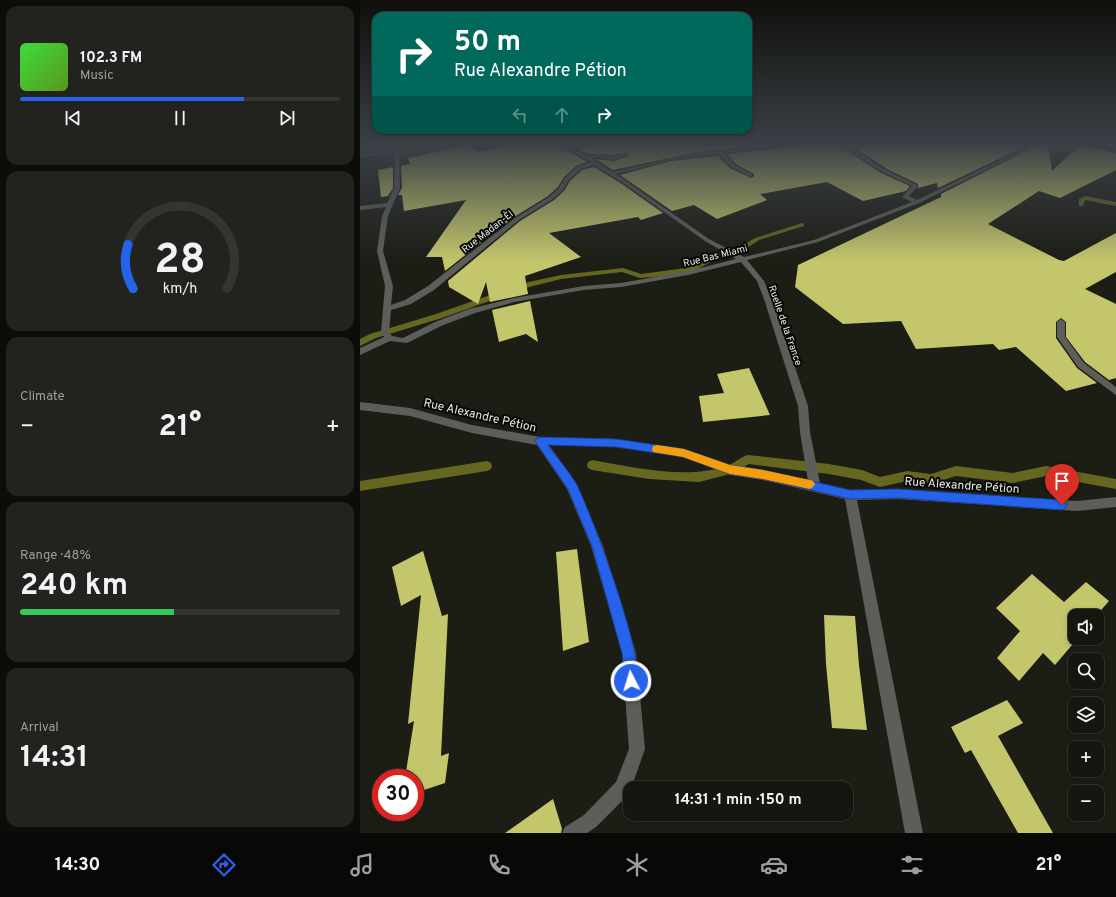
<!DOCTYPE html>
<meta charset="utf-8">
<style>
:root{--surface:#151610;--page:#22231e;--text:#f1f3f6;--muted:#9d9f9f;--line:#343530;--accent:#2563eb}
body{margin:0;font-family:Overpass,sans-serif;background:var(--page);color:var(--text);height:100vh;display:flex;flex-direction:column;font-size:15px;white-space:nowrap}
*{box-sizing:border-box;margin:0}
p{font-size:13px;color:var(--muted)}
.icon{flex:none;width:22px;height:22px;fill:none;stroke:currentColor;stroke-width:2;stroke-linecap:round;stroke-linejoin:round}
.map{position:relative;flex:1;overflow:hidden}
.sheet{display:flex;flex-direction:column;gap:6px;padding:6px;background:#0c0c09;width:360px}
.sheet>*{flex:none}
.banner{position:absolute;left:12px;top:12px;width:380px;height:122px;border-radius:12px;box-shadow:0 2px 6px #0003,0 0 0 1px var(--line);background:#00695c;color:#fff;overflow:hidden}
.fabs{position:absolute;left:708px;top:609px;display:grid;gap:8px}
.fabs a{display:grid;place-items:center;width:36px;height:36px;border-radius:8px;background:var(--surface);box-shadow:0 2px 6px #0003,0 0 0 1px var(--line);font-size:20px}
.speed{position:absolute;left:12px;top:769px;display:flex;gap:8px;font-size:20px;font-weight:700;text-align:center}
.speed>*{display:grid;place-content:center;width:52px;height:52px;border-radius:50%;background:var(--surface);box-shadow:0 2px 6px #0003,0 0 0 1px var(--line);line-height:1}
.speed .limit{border:6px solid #d22;background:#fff;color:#111}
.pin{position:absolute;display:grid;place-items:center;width:34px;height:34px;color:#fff;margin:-41px -17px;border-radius:50% 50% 50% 0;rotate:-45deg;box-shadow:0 0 4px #0007}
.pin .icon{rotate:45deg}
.me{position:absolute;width:44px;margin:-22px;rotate:355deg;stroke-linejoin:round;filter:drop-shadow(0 0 3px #0008)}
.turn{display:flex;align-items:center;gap:14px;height:84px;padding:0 16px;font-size:18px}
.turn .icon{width:52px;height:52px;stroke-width:2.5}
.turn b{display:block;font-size:28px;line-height:34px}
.lanes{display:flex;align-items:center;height:38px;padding:0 16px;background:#0003;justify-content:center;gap:20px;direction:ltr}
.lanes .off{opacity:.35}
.big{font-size:30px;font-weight:700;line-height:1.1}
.sheet .card{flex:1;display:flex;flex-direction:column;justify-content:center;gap:6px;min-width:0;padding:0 14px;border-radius:12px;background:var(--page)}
.sheet .dial{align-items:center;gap:0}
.dial svg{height:104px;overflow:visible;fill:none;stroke:var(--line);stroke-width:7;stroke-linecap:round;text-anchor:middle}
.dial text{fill:var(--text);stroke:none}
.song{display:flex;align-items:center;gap:12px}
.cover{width:48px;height:48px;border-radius:6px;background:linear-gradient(135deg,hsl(120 70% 55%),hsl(90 70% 35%))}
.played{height:4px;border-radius:2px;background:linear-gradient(90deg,var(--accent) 70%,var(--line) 70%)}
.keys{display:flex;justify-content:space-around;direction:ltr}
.heat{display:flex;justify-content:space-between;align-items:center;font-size:22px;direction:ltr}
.charge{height:6px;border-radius:3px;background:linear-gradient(90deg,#34c759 48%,var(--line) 0)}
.trip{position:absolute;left:263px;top:781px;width:230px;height:40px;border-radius:12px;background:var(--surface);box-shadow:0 2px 6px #0003,0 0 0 1px var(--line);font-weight:700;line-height:40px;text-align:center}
.tab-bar{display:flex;height:64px;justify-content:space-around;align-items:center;background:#080906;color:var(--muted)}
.tab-bar .icon{width:28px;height:28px}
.tab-bar .selected{color:var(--accent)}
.tab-bar b{font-size:18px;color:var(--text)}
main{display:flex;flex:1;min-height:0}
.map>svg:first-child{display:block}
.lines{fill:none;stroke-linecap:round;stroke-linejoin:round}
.stream{fill:#656620;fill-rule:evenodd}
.building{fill:#c4c66c}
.minor{fill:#5d5e5a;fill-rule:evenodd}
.route{fill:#2563eb;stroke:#184099}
.slow{fill:#f59e0b}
.labels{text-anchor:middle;stroke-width:4;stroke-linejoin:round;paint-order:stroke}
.far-street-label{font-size:10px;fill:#e9e9e4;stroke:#070705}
.street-label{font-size:12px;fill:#e9e9e4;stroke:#070705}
</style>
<main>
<section class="sheet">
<div class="card">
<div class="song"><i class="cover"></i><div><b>102.3 FM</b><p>Music</p></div></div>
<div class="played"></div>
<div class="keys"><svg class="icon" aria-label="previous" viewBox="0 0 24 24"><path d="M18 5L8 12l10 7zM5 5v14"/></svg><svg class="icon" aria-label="pause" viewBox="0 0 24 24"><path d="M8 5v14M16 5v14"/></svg><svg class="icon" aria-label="next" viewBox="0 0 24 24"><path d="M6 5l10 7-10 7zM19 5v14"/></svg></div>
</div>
<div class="card dial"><svg viewBox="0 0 100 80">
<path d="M14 69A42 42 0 1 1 86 69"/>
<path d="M14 69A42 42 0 0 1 10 35" stroke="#2563eb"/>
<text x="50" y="56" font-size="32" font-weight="700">28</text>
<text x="50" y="72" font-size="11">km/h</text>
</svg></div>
<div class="card"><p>Climate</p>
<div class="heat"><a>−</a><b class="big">21°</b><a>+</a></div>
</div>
<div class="card"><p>Range · 48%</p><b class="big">240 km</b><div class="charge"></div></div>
<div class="card"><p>Arrival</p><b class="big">14:31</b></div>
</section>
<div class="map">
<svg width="756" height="833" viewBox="0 0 756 833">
<rect width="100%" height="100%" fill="#1c1d15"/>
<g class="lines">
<!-- stream -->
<path class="stream" d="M725,196L756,202V206L725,200L723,206H719V199Z
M442,223L444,224V226L399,240L384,250L360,256L349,263L331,272L305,276L280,278L262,272L201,279L169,287L82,318L16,338L0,346V339L10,334L76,314L164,283L201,275L263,268L281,274L326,268L345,261L356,253L380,247L395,238Z
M388,455L469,464L502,470L520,477L547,471L571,474L596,466L653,473L686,466L756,479V489L686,476L653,483L596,476L571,484L547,481L520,487L501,480L469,474L389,464L374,473L339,482L289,479L232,470L228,468L227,465L228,462L232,460C273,467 326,480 366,466C374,464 380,457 388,455Z
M127,461L131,463L132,466L131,469L127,471L0,491V481Z"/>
</g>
<!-- building -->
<path class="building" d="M105,145H109L118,152L146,145H198L227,162L216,166L204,177L198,187L188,196L154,217L85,271L82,257H66L106,200L44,211L42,195H38L42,188L41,166L50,164L48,158Z
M229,145H407L333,153L253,170L235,159L254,161L268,156V152L253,155L237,154H228L219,150Z
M438,145H478L521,173L550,186L546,191L503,201L467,182L400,194L407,200L357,219L334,205L312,211L260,175L311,161L358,156L370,168L391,178L394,176V174L376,164L367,154L437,146Z
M487,145H668L578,188L577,183L558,188V184L527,169L498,150Z
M678,145H688L692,171L720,145L756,153V170L700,198L679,191L628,224L699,260L704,261L756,233V272L725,289L756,304V378L749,380L725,362L706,337V322L701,318L696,322V338L717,368L737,383L706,391L656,347L639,350L633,344L556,349L541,321L483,324L435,287L438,265L581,197V194Z
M33,167V188L28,196L21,197L18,170Z
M234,167L262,184L303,213L281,220L278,217L189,233L221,257L165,276L168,294L130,302L126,282L118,304L89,287L88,281L160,221L194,200L204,191L210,181L222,170Z
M170,301L178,342L166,334L139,342L132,310Z
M389,368L410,415L343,422L339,396L364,393L357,374Z
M217,549L229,642L203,651L196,552Z
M63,551L82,616L88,614L81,756L89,753L85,783L55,793V778H45L54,721L48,724L61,595L41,606L32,567Z
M672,574L704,602L726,582L749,601L736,616H715V638H718L695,665L683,653L659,681L637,658L660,631L636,608Z
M464,615L495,616L499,665L507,730L472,728L466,664Z
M647,700L663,723L638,736L693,833H658L611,750L605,753L591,727Z
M193,799L202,829L201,833H145Z"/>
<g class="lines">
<!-- minor -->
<path class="minor" d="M35,145H39V151L79,145H90L39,154L40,188L28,216L23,251L33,286L31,305L45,300L68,286L155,218L189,197L199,188L205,178L217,167L231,162L199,145H205L212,148L221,145H228L215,150L228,156L237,155L253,157L267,153V155L253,160L237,157L231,159L253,172L333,154L421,145H437L364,153L375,165L392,174L393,175L390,177L371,167L359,154L311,160L256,174L349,239L384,257L454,240L552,202L542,197L552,186L522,172L479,145C495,145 511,162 526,170C536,175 547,180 557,185V187L549,196L557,200L671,145H677L559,203L458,242L387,260L404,281L412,299L448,406L450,432L460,483L490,490L538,489L717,501L756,497V507L717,511L538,499L497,500L563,833H545L485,499L403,480L370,475L323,457L256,447L189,445L216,483L243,546L276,653L285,749L269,794L236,827L227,833H202L205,827L224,815L256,782L269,749L262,653L231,546L207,489L177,445L112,433L50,416L0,410V402L50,408L112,425L180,437L256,439L324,449L370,465L403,470L448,481L440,432L438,406L404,299L397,281L381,262L328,275L261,287L224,290L154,302L115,313L81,326L47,343L30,341L0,355V348L24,337L21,332L25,286L17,251L22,216L26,207L0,210V206L27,203L34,188L35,152L0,157V155L35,149ZM234,165L263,183L345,241L376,259L328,271L261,283L224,286L154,298L109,309L75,322L43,338L32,336L29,332L31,310L51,304L74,290L159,220L193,199L203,190L209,180L221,169Z
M701,319L705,322V337L724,363L756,387V395L718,367L697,337V322Z"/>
</g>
<!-- sky -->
<linearGradient id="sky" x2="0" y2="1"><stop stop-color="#0f100c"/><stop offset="0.55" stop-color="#3a4046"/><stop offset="1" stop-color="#3a4046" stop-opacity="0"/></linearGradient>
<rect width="756" height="262" fill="url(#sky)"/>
<!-- route -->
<path class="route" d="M180,437L256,439L324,449L370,465L403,470L490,490L538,489L702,500L705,501L707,505L705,508L702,510L538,498L490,499L403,479L370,474L323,457L256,447L188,445C197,458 209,471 217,485C231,514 287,660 276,685L271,687L267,685L265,681L262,653L232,546L208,489L175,441L176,439Z"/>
<!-- slow -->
<path class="slow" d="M297,445L324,449L370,465L403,470L450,480L453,481L455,484L453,487L450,489L403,479L370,474L323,457L293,452L292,449L293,446Z"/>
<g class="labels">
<!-- far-street labels -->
<g class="far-street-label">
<text transform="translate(127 231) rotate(-38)" y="4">Rue Madan-Èl</text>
<text transform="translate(355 255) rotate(-14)" y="4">Rue Bas Miami</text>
<text transform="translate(426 325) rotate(71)" y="4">Ruelle de la France</text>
</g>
<!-- street labels -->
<g class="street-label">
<text transform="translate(120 415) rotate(13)" y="4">Rue Alexandre Pétion</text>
<text transform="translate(602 485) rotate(4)" y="4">Rue Alexandre Pétion</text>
</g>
</g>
</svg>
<div class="fabs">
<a><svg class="icon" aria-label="sound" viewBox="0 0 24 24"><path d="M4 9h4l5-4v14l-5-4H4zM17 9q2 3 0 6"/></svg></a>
<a><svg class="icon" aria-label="search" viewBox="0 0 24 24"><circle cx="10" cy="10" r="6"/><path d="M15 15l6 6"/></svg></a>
<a><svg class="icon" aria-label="layers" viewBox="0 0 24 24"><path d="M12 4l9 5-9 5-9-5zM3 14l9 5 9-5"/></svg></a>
<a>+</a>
<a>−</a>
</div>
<div class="speed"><div class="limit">30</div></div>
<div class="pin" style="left:702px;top:505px;background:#d93025"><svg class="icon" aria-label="arrive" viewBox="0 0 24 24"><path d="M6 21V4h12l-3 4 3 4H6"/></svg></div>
<svg class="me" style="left:271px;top:681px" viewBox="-20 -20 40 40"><circle r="17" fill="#2563eb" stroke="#fff" stroke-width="3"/><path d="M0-11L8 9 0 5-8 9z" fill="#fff"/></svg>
<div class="trip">14:31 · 1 min · 150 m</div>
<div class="banner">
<div class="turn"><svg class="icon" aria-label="right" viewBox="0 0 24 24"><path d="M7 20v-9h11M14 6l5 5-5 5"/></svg><div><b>50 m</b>Rue Alexandre Pétion</div></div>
<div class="lanes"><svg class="icon off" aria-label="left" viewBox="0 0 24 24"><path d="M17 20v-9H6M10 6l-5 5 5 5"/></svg><svg class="icon off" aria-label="ahead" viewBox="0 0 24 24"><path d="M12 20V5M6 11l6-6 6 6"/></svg><svg class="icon" aria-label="right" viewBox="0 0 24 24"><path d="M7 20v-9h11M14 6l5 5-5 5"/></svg></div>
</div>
</div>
</main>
<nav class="tab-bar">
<b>14:30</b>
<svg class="icon selected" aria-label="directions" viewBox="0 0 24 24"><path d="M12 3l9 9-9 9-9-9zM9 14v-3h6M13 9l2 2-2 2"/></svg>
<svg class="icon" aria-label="music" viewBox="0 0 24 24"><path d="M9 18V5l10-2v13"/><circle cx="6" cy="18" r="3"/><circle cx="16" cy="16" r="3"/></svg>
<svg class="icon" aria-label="phone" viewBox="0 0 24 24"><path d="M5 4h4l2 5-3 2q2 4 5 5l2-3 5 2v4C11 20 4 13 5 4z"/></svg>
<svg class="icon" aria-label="climate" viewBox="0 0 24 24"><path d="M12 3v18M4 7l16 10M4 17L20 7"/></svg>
<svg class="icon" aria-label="car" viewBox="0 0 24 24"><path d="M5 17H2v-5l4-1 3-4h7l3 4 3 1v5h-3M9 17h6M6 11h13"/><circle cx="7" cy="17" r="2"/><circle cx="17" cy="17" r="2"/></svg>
<svg class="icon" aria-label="filters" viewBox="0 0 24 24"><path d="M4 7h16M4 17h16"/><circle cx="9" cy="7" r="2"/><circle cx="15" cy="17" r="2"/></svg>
<b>21°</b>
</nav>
